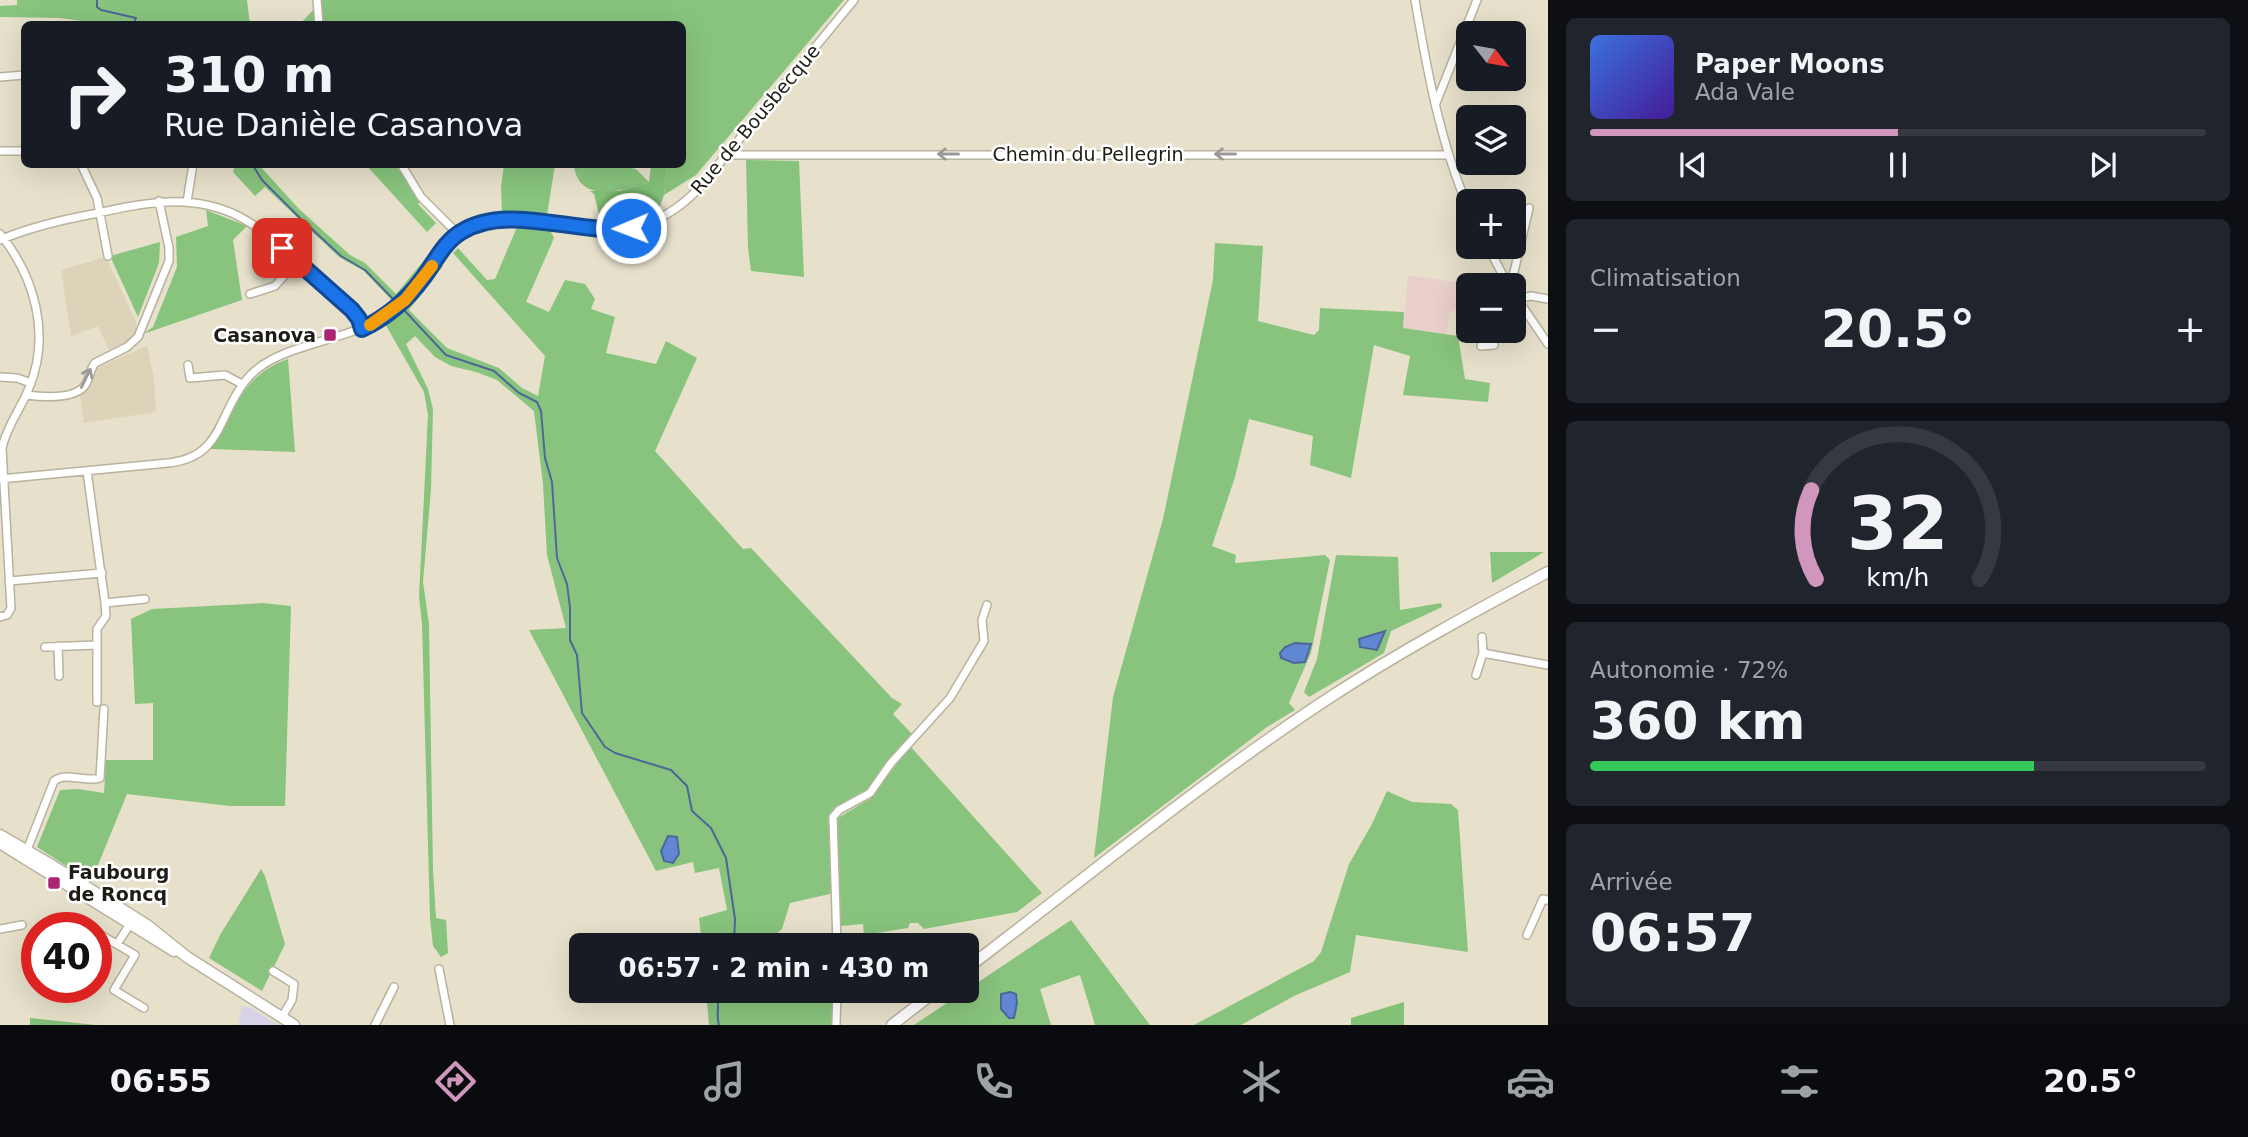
<!DOCTYPE html>
<html lang="fr">
<meta charset="utf-8">
<style>
:root{--surface:#171b24;--page:#20242c;--text:#f1f3f6;--muted:#9ea1a6;--line:#363941;--accent:#d096bb}
body{margin:0;font-family:"DejaVu Sans",sans-serif;background:var(--page);color:var(--text);height:100vh;display:flex;flex-direction:column;font-size:26px;white-space:nowrap}
*{box-sizing:border-box;margin:0}
p{font-size:23px;color:var(--muted)}
.icon{flex:none;width:38px;height:38px;fill:none;stroke:currentColor;stroke-width:2;stroke-linecap:round;stroke-linejoin:round}
.map{position:relative;flex:1;overflow:hidden}
.panel{display:flex;flex-direction:column;gap:18px;padding:18px;background:#0d0f14;width:700px}
.panel>*{flex:none}
.guide{position:absolute;left:21px;top:21px;width:665px;height:147px;border-radius:10px;box-shadow:0 7px 28px #0002;background:#171b24;color:var(--text);overflow:hidden}
.needle{width:46px;rotate:121deg}
.controls{position:absolute;left:1456px;top:21px;display:grid;gap:14px}
.controls a{display:grid;place-items:center;width:70px;height:70px;border-radius:10px;background:var(--surface);box-shadow:0 7px 28px #0002;font-size:35px}
.speed{position:absolute;left:21px;top:912px;display:flex;gap:14px;font-size:35px;font-weight:700;text-align:center}
.speed>*{display:grid;place-content:center;width:91px;height:91px;border-radius:50%;background:var(--surface);box-shadow:0 7px 28px #0002;line-height:1}
.speed .limit{border:10px solid #d22;background:#fff;color:#111}
.pin{position:absolute;display:grid;place-items:center;width:60px;height:60px;color:#fff;margin:-30px;border-radius:14px;box-shadow:0 4px 10px #0006}
.me{position:absolute;width:77px;margin:-38px;rotate:269deg;stroke-linejoin:round;filter:drop-shadow(0 0 5px #0008)}
.turn{display:flex;align-items:center;gap:24px;height:147px;padding:0 28px;font-size:32px}
.turn .icon{width:91px;height:91px;stroke-width:2.5}
.turn b{display:block;font-size:49px;line-height:60px}
.big{font-size:52px;font-weight:600;line-height:1.1}
.panel .tile{flex:1;display:flex;flex-direction:column;justify-content:center;gap:10px;min-width:0;padding:0 24px;border-radius:10px;background:var(--page)}
.panel .dial{align-items:center;gap:0}
.dial svg{height:182px;overflow:visible;fill:none;stroke:var(--line);stroke-width:7;stroke-linecap:round;text-anchor:middle}
.dial text{fill:var(--text);stroke:none}
.song{display:flex;align-items:center;gap:21px}
.cover{width:84px;height:84px;border-radius:10px;background:linear-gradient(135deg,hsl(220 70% 55%),hsl(260 70% 35%))}
.played{height:7px;border-radius:4px;background:linear-gradient(90deg,var(--accent) 50%,var(--line) 50%)}
.keys{display:flex;justify-content:space-around;direction:ltr}
.heat{display:flex;justify-content:space-between;align-items:center;font-size:38px;direction:ltr}
.charge{height:10px;border-radius:5px;background:linear-gradient(90deg,#34c759 72%,var(--line) 0)}
.trip{position:absolute;left:569px;top:933px;width:410px;height:70px;border-radius:10px;background:var(--surface);box-shadow:0 7px 28px #0002;font-weight:600;line-height:70px;text-align:center}
.tabs{display:flex;height:112px;justify-content:space-around;align-items:center;background:#090b0e;color:var(--muted)}
.tabs .icon{width:49px;height:49px}
.tabs .active{color:var(--accent)}
.tabs b{font-size:32px;color:var(--text)}
main{display:flex;flex:1;min-height:0}
.map>svg:first-child{display:block}
.commercial{fill:#d9d3e8}
.industrial{fill:#ead0cc}
.built{fill:#dcd3b8}
.green{fill:#88c47d}
.forest{fill:#83c177}
.water{fill:#6287d2;stroke:#4e6799;stroke-width:2}
.lines{fill:none;stroke-linecap:round;stroke-linejoin:round}
.stream{stroke:#4e6799;stroke-width:2}
.minor-casing{stroke:#b8b29e;stroke-width:10}
.major-casing{stroke:#b8b29e;stroke-width:13}
.minor{stroke:#fff;stroke-width:7}
.major{stroke:#fff;stroke-width:10}
.oneway{stroke:#9a9995}
.route-casing{stroke:#114b97;stroke-width:18}
.route{stroke:#1a73e8;stroke-width:12}
.slow{stroke:#f59e0b;stroke-width:12}
.poi-dot{fill:#a82572;stroke:#fff;stroke-width:2.5}
.labels{text-anchor:middle;stroke-width:5;stroke-linejoin:round;paint-order:stroke}
.street-label{font-size:19px;fill:#1e1c14;stroke:#fff}
.poi-label{font-size:19px;font-weight:bold;fill:#1e1c14;stroke:#fff;text-anchor:end}
</style>
<main>
<div class="map">
<svg width="1548" height="1025" viewBox="0 0 1548 1025">
<rect width="100%" height="100%" fill="#e7e1cb"/>
<!-- commercial -->
<path class="commercial" d="M242,1005L253,1009L278,1025H238Z"/>
<!-- industrial -->
<path class="industrial" d="M1408,275L1456,282V284L1474,285H1468V312L1455,310L1450,313L1446,334L1403,328Z"/>
<!-- built -->
<path class="built" d="M106,257L136,322V331L131,339L109,350L98,326L71,336L61,270Z
M147,346L154,378L156,412L84,423L80,396L90,388L97,368Z"/>
<!-- green -->
<path class="green" d="M17,0H247L250,24H153L143,22L142,24H106L59,18L0,17V6L17,5Z
M314,0H844L696,175L664,195L667,165L682,164V24H300L314,9Z
M746,160L799,161L804,277L751,271L748,248Z
M235,165H259L299,209L350,255L365,263L396,294L430,253L443,266L409,310L447,348L499,368L522,388L538,396L545,356L453,253L458,248L487,280L495,279L517,227L520,224L550,230L554,238L526,302L549,312L565,280L585,284L595,299L591,309L615,317L606,353L656,364L666,341L697,358L655,451L743,549L751,548L892,698L902,704L893,714L913,735C897,755 881,779 861,795C850,803 838,807 828,817L834,893L790,903L782,929L769,940V945H702L699,918L727,910L719,868L695,873L693,862L656,871L529,630L566,628L547,555L543,484L534,411L497,380L476,372L451,366L435,357L415,336L406,344L428,389L433,409L431,489L423,582L429,624L433,871L436,918L446,920L448,953L441,957L433,946L430,918L422,624L419,597L428,415L424,392L384,322L400,309L364,271L339,257L265,187L255,196L233,172Z
M366,165H399L421,201L418,204L436,223L427,232Z
M504,165H616L636,169L649,182C623,190 581,205 574,167L555,165L547,215L502,213L501,187Z
M206,210L247,226L233,240L242,300L143,334L153,327L177,267L176,237L208,226Z
M160,242L159,263L138,317L110,256Z
M1215,243L1263,246L1258,321L1314,335L1319,330L1320,308L1404,312L1403,328L1458,336L1465,379L1490,383L1488,402L1403,395L1410,356L1374,345L1351,478L1310,465L1313,436L1249,419L1235,477L1212,546L1236,555L1235,563L1325,555L1330,560L1311,653L1289,703L1295,710L1267,727L1094,858L1113,697L1163,519L1213,280Z
M288,359L295,452L211,449C232,411 244,374 288,359Z
M1490,552H1544L1492,583Z
M1336,555L1398,557L1400,610L1441,603L1442,607L1391,631L1384,653L1309,697L1304,692L1317,659Z
M263,603L291,606L285,806H230L127,794L91,882L37,847L60,790L78,789L104,793L106,760H153V703L135,704L131,619L152,609Z
M910,746L1042,893L1017,912L924,929L918,923H910L908,928L864,935L863,924L841,926L835,828L838,818L871,798Z
M1387,791L1412,802L1451,804L1458,810L1468,952L1356,935L1350,972L1294,996L1241,1025H1194L1314,961L1321,952L1349,864L1372,824Z
M261,869L265,876L285,944L262,991L209,958L220,935Z
M1071,920L1150,1025H1095L1080,975L1040,989L1051,1025H914Z
M706,991H834L831,1025H709Z"/>
<!-- forest -->
<path class="forest" d="M651,165H667L664,195L658,211L628,221L606,226L601,222L594,194L590,191H619L649,182Z
M1404,1002V1025H1351V1018Z
M30,1018L96,1025H30Z"/>
<!-- water -->
<path class="water" d="M1385,631L1377,650L1360,647L1359,639Z
M1295,643L1311,644L1305,662L1294,663L1281,658L1280,653L1285,647Z
M668,836L677,837L679,854L673,863L664,861L661,851Z
M1010,992L1016,994L1017,1003L1014,1018H1009L1001,1009V994Z"/>
<g class="lines">
<!-- stream -->
<path class="stream" d="M97,0V7L101,10L136,18L135,20
M252,164L262,180L300,218L341,256L365,270L394,300
M404,310L446,355L494,371L519,393L537,402L541,411L545,458L552,482L557,558L567,584L570,608V640L577,655L582,713L605,747L615,753L671,770L687,786L692,811L711,828L726,858L735,919L734,945
M714,990C722,1001 715,1013 719,1025"/>
<!-- minor casing -->
<g class="minor-casing">
<path id="minor" d="M317,0L319,24
M1415,0C1427,70 1440,142 1468,207
M0,77L24,75
M1436,103L1477,0
M0,151H24
M726,155H1449
M81,164L97,198L108,256
M401,164L421,197L458,234
M187,202L193,164
M0,234C35,277 51,335 29,388C21,409 7,425 2,448L11,608L7,615L0,617
M0,240C30,227 61,220 93,214C143,203 192,192 240,217C279,238 318,280 352,309L359,319L362,329
M1488,247L1508,285
M1508,285L1514,272L1529,208
M250,294L275,286L297,261
M1514,294L1548,344
M1517,299L1531,296L1548,299
M1481,346L1494,345
M188,365L190,378L225,375L242,384
M0,377L17,378L31,383
M26,395C42,397 76,400 86,384C90,377 90,369 95,363L127,347L138,337L169,261V248L159,201
M87,471L105,603L145,599
M0,479L168,463C224,457 217,414 247,379C276,343 346,343 386,315C400,305 412,292 423,278C438,259 449,233 474,226C559,201 625,268 700,187L854,0
M9,581L102,573
M1482,637L1483,653L1548,665
M58,646L59,676
M45,647L97,645
M1476,675L1483,653
M97,702V629L106,616L105,603
M27,850L54,781C66,771 85,783 100,778L104,709
M0,929L22,925
M96,932L135,955L114,990L144,1008
M1527,935L1543,899L1548,900
M117,944L132,921
M837,945L833,817L839,810L870,793L891,763L950,698L984,641L982,620L987,605
M439,969L450,1025
M273,971L294,984L292,1000L282,1017
M375,1025L394,987
M836,1025L837,990"/>
</g>
<!-- major casing -->
<g class="major-casing">
<path id="major" d="M0,835L50,864L147,925L187,957L294,1025
M0,843L174,951
M966,969C1087,877 1205,779 1332,696C1401,651 1475,611 1548,572
M892,1025L937,990"/>
</g>
<!-- minor -->
<use href="#minor" class="minor"/>
<!-- major -->
<use href="#major" class="major"/>
</g>
<!-- one-way arrows -->
<defs><path id="oneway-shaft" d="M-6 0H5M1.5-3L5.5 0L1.5 3" fill="none" stroke-width="1.6" stroke-linecap="round" stroke-linejoin="round" transform="scale(1.75)"/></defs>
<g class="oneway">
<use href="#oneway-shaft" transform="translate(948 154) rotate(180)"/>
<use href="#oneway-shaft" transform="translate(1225 154) rotate(180)"/>
<use href="#oneway-shaft" transform="translate(86 378) rotate(-64)"/>
</g>
<g class="lines">
<!-- route casing -->
<g class="route-casing">
<path id="route" d="M282,248L352,310L359,319L362,329C387,317 407,300 423,278C435,262 444,242 461,232C507,202 580,236 631,228"/>
</g>
<!-- route -->
<use href="#route" class="route"/>
<!-- slow -->
<path class="slow" d="M370,325L405,300L432,266"/>
</g>
<!-- markers -->
<g class="poi-dot">
<rect x="323" y="328" width="14" height="14" rx="3.5"/>
<rect x="47" y="876" width="14" height="14" rx="3.5"/>
</g>
<g class="labels">
<!-- street labels -->
<g class="street-label">
<text transform="translate(755 119) rotate(-50)" y="7">Rue de Bousbecque</text>
<text x="1088" y="161">Chemin du Pellegrin</text>
</g>
<!-- poi labels -->
<g class="poi-label">
<text x="316" y="342">Casanova</text>
<text x="68" y="879" text-anchor="start">Faubourg<tspan x="68" dy="22">de Roncq</tspan></text>
</g>
</g>
</svg>
<div class="controls">
<a><svg class="needle" viewBox="-14 -14 28 28"><path d="M0-13l5 13h-10z" fill="#e53935"/><path d="M0 13l5-13h-10z" fill="#9ea1a6"/></svg></a>
<a><svg class="icon" aria-label="layers" viewBox="0 0 24 24"><path d="M12 4l9 5-9 5-9-5zM3 14l9 5 9-5"/></svg></a>
<a>+</a>
<a>−</a>
</div>
<div class="speed"><div class="limit">40</div></div>
<div class="pin" style="left:282px;top:248px;background:#d93025"><svg class="icon" aria-label="arrive" viewBox="0 0 24 24"><path d="M6 21V4h12l-3 4 3 4H6"/></svg></div>
<svg class="me" style="left:631px;top:228px" viewBox="-20 -20 40 40"><circle r="17" fill="#1a73e8" stroke="#fff" stroke-width="3"/><path d="M0-11L8 9 0 5-8 9z" fill="#fff"/></svg>
<div class="trip">06:57 · 2 min · 430 m</div>
<div class="guide">
<div class="turn"><svg class="icon" aria-label="right" viewBox="0 0 24 24"><path d="M7 20v-9h11M14 6l5 5-5 5"/></svg><div><b>310 m</b>Rue Danièle Casanova</div></div>
</div>
</div>
<section class="panel">
<div class="tile">
<div class="song"><i class="cover"></i><div><b>Paper Moons</b><p>Ada Vale</p></div></div>
<div class="played"></div>
<div class="keys"><svg class="icon" aria-label="previous" viewBox="0 0 24 24"><path d="M18 5L8 12l10 7zM5 5v14"/></svg><svg class="icon" aria-label="pause" viewBox="0 0 24 24"><path d="M8 5v14M16 5v14"/></svg><svg class="icon" aria-label="next" viewBox="0 0 24 24"><path d="M6 5l10 7-10 7zM19 5v14"/></svg></div>
</div>
<div class="tile"><p>Climatisation</p>
<div class="heat"><a>−</a><b class="big">20.5°</b><a>+</a></div>
</div>
<div class="tile dial"><svg viewBox="0 0 100 80">
<path d="M14 69A42 42 0 1 1 86 69"/>
<path d="M14 69A42 42 0 0 1 12 30" stroke="#d096bb"/>
<text x="50" y="56" font-size="32" font-weight="700">32</text>
<text x="50" y="72" font-size="11">km/h</text>
</svg></div>
<div class="tile"><p>Autonomie · 72%</p><b class="big">360 km</b><div class="charge"></div></div>
<div class="tile"><p>Arrivée</p><b class="big">06:57</b></div>
</section>
</main>
<nav class="tabs">
<b>06:55</b>
<svg class="icon active" aria-label="directions" viewBox="0 0 24 24"><path d="M12 3l9 9-9 9-9-9zM9 14v-3h6M13 9l2 2-2 2"/></svg>
<svg class="icon" aria-label="music" viewBox="0 0 24 24"><path d="M9 18V5l10-2v13"/><circle cx="6" cy="18" r="3"/><circle cx="16" cy="16" r="3"/></svg>
<svg class="icon" aria-label="phone" viewBox="0 0 24 24"><path d="M5 4h4l2 5-3 2q2 4 5 5l2-3 5 2v4C11 20 4 13 5 4z"/></svg>
<svg class="icon" aria-label="climate" viewBox="0 0 24 24"><path d="M12 3v18M4 7l16 10M4 17L20 7"/></svg>
<svg class="icon" aria-label="car" viewBox="0 0 24 24"><path d="M5 17H2v-5l4-1 3-4h7l3 4 3 1v5h-3M9 17h6M6 11h13"/><circle cx="7" cy="17" r="2"/><circle cx="17" cy="17" r="2"/></svg>
<svg class="icon" aria-label="filters" viewBox="0 0 24 24"><path d="M4 7h16M4 17h16"/><circle cx="9" cy="7" r="2"/><circle cx="15" cy="17" r="2"/></svg>
<b>20.5°</b>
</nav>
